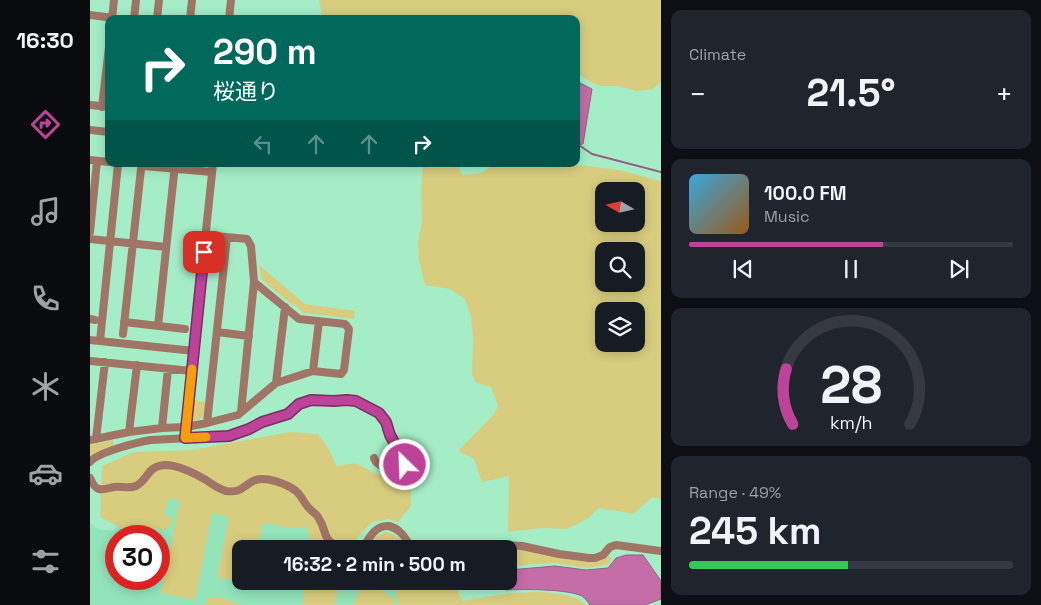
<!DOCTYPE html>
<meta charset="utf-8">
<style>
:root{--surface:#171b24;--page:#20242c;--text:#f1f3f6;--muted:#9ea1a6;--line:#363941;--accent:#bc4398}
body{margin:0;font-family:"Space Grotesk","Noto Sans JP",sans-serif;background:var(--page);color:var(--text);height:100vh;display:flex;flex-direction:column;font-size:19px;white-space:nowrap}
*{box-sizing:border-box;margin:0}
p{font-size:16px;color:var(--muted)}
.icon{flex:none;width:28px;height:28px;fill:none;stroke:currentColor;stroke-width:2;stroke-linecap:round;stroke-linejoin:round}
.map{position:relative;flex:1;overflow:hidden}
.panel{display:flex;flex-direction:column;gap:10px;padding:10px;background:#0d0f14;width:380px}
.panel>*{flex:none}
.guide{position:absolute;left:15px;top:15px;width:475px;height:152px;border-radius:10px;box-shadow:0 2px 12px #0003;background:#00695c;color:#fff;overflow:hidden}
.needle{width:32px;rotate:279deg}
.tools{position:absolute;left:505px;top:182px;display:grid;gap:10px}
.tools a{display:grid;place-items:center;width:50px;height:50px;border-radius:10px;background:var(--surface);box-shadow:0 2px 12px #0003;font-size:25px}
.speed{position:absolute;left:15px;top:525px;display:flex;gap:10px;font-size:25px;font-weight:700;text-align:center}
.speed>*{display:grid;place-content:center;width:65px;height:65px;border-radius:50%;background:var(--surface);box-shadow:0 2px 12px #0003;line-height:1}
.speed .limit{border:8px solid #d22;background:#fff;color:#111}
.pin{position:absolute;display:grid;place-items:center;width:42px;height:42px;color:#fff;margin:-21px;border-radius:10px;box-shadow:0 2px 8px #0006}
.me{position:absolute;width:55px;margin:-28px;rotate:336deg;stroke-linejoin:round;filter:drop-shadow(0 0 4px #0008)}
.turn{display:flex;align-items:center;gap:18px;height:105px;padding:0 25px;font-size:22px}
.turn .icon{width:65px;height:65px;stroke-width:2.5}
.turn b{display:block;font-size:35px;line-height:42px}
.lanes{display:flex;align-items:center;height:48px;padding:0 25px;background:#0003;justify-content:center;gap:25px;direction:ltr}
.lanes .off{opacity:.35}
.big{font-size:38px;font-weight:700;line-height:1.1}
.panel .card{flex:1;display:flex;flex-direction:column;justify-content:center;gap:8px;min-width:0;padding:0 18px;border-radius:10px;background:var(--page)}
.panel .dial{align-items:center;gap:0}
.dial svg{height:130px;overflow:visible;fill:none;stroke:var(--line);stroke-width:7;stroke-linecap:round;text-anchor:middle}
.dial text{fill:var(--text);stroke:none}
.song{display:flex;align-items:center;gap:15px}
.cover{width:60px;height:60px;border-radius:8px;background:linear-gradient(135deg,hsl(200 70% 55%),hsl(30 70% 35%))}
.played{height:5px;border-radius:2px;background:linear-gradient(90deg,var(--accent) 60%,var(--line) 60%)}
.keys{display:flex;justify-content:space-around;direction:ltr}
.heat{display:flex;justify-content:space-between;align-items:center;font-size:28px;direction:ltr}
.charge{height:8px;border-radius:4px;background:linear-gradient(90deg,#34c759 49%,var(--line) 0)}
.trip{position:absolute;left:142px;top:540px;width:285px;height:50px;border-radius:10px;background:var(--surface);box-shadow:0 2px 12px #0003;font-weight:700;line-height:50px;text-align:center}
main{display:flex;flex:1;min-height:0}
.tabs{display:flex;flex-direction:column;width:90px;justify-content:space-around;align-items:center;background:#090b0e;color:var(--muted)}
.tabs .icon{width:35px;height:35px}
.tabs .current{color:var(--accent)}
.tabs b{font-size:22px;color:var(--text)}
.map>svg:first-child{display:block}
.built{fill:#93e4bb;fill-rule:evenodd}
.green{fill:#d8cd7e;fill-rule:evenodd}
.water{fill:#c56da7;stroke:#946084}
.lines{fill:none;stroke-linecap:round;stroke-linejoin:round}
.stream{stroke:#946084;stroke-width:2}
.minor{stroke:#a07565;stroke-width:8}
.route-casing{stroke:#7a2c63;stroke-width:12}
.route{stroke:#bc4398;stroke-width:9}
.slow{stroke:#f59e0b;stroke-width:9}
</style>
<main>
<nav class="tabs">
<b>16:30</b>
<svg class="icon current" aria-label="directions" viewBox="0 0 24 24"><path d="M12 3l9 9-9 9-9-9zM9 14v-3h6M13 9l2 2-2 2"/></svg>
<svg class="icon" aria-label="music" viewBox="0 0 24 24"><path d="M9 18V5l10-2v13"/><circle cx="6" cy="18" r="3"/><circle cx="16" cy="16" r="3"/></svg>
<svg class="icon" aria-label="phone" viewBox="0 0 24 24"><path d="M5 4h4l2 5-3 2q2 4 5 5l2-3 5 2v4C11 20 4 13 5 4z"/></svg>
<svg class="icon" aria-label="climate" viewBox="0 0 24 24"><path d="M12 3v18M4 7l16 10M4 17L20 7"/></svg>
<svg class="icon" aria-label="car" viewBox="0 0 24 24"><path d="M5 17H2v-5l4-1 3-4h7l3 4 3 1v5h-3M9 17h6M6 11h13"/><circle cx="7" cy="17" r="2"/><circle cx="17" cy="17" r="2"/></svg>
<svg class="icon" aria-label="filters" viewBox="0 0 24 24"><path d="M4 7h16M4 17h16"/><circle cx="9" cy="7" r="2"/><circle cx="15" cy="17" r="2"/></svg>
</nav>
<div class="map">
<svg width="571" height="605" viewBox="0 0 571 605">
<rect width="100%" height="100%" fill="#a5edc7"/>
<!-- built -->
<path class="built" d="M67,495L218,521L242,549H151V581H339L354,605H0V523L8,529L24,531L32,522ZM26,536H69V579H26Z"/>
<!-- green -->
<path class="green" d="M229,0H571V82L563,89L546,91L528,86H510L502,83L492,76L486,67V19H233Z
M333,164H368L367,166L373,175L391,173L402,166L408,164H476L490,165L529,170L571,181V499L563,497L554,504L544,514L509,508L497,519L477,529L451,528L418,532L419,476L392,482L384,459L368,451L404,414L408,406L401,387L386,383L382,374L383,339L381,317L375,299L360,289L335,285L329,260L328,242L332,220L331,190ZM514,191H546V224H514ZM514,251H546V284H514ZM514,311H546V344H514Z
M169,265L215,304L265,311L264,319L214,313L202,303L201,304L171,279Z
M103,400L116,402C115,416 117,417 103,421L101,419Z
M200,432L228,434L238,448L247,466L265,463L287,474L321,482V506L308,522L298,519L282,522L256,549L221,548L217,527L202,528L173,523L167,549H151V581H160L159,584L127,577L139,517L122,513L105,600L71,593L90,501L79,498L74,514L83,518L78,529L31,528L10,517L12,466L44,452L102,450Z
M23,440L24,447L0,458V444Z
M295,532C307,534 311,539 317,549H277L284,538Z
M419,549H431L455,554L517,555L521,558L519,564L497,568L464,563L419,566Z
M216,581H250L245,605H212Z
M303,581H364L372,601L420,593L451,592L471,594L486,598L497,605H308Z
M272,584L288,589L302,597L305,605H263Z
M130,597L151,605H115L118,598Z"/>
<!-- water -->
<path class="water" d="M486,78L488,82L502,89L493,144L486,145Z
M536,555H553L571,581V599L555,605H500C498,602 495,598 492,596C478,589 432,589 416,590L414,581H419V570L465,566L496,570L518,568L526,558Z"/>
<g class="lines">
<!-- stream -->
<path class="stream" d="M486,143L502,154L571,172"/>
<!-- minor -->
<path class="minor" d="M0,15L32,19
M22,19L24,0
M44,19L46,0
M67,19L69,0
M100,19L102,0
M139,19L141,0
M0,105L19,107
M12,107L19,47
M0,130L19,132
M0,160L19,162
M0,232L7,161
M0,239L76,247
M0,319L5,320
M34,322L95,329
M68,326L85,164
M127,332L159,336
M33,334L51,169L54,166L122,172
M0,340L104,351
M10,341L28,164
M0,361L102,371
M223,371L229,321
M186,383L195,307
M151,412L164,282
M117,423L137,237
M72,428L78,369
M95,430L123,164
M39,432L47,365
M6,439L15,362
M0,440L39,432L72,428L96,427L117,423L148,415L186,383L223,371L251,374L254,370L259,329L255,324L209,319L164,282L161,246L157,239L116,235
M0,462C8,452 48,442 61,440L139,436L159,429L172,422L198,414L209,404L221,400L244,401L257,400L266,401L278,407L289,413L296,422L300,435L314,460L315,465L312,470L306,474H302L286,462L284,458
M0,478C2,482 4,488 9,489C14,490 19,488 24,487C32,486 39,489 46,486C59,479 57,465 77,465C90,466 104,473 116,480C122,484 128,489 136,491C151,493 152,487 163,481C174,475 197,484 206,491C212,496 214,504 220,509C222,512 226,513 228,517C239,533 229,538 252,549
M272,549C279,539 284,525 299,526C303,527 307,529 310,532C315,536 318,543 322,549
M378,549H380
M406,549L417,545L432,546L469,554L499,558H505L513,555L520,547L526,545L571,551"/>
</g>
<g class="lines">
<!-- route casing -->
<g class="route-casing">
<path id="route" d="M114,252L95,438L139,436L159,429L172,422L198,414L209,404L221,400L244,401L257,400L266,401L289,413L296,422L300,435L314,460L315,465"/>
</g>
<!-- route -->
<use href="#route" class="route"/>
<!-- slow -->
<path class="slow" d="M102,369L95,438L116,437"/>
</g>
</svg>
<div class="tools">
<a><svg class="needle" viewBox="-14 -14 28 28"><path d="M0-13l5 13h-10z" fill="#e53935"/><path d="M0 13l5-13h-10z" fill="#9ea1a6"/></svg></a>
<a><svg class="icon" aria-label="search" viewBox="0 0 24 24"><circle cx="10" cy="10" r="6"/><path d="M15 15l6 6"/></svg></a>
<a><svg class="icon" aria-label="layers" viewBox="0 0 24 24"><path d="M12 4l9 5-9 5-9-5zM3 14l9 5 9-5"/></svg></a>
</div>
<div class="speed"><div class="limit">30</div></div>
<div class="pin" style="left:114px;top:252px;background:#d93025"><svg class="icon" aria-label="arrive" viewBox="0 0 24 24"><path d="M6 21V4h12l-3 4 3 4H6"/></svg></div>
<svg class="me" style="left:315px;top:465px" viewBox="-20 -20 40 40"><circle r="17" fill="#bc4398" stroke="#fff" stroke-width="3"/><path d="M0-11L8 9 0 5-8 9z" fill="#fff"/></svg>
<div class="trip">16:32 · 2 min · 500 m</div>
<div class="guide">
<div class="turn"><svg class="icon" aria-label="right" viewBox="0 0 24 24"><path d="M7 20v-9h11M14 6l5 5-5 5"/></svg><div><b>290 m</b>桜通り</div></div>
<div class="lanes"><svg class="icon off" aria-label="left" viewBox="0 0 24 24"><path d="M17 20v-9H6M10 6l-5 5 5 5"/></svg><svg class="icon off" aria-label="ahead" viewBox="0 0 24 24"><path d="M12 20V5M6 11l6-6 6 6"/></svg><svg class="icon off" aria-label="ahead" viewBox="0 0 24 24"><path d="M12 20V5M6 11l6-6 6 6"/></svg><svg class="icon" aria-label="right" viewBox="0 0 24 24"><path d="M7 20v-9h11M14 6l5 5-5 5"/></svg></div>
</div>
</div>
<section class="panel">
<div class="card"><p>Climate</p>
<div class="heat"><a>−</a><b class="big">21.5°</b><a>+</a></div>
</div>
<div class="card">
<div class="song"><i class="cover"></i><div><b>100.0 FM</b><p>Music</p></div></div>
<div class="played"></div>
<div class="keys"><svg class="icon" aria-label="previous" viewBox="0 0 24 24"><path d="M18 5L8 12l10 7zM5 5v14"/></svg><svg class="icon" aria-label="pause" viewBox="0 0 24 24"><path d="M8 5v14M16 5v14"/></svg><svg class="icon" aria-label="next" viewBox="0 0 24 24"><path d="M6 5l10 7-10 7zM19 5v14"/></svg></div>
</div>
<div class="card dial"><svg viewBox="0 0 100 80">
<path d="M14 69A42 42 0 1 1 86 69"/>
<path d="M14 69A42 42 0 0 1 10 35" stroke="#bc4398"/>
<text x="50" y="56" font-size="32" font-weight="700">28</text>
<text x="50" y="72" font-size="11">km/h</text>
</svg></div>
<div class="card"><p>Range · 49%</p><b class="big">245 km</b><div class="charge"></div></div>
</section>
</main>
